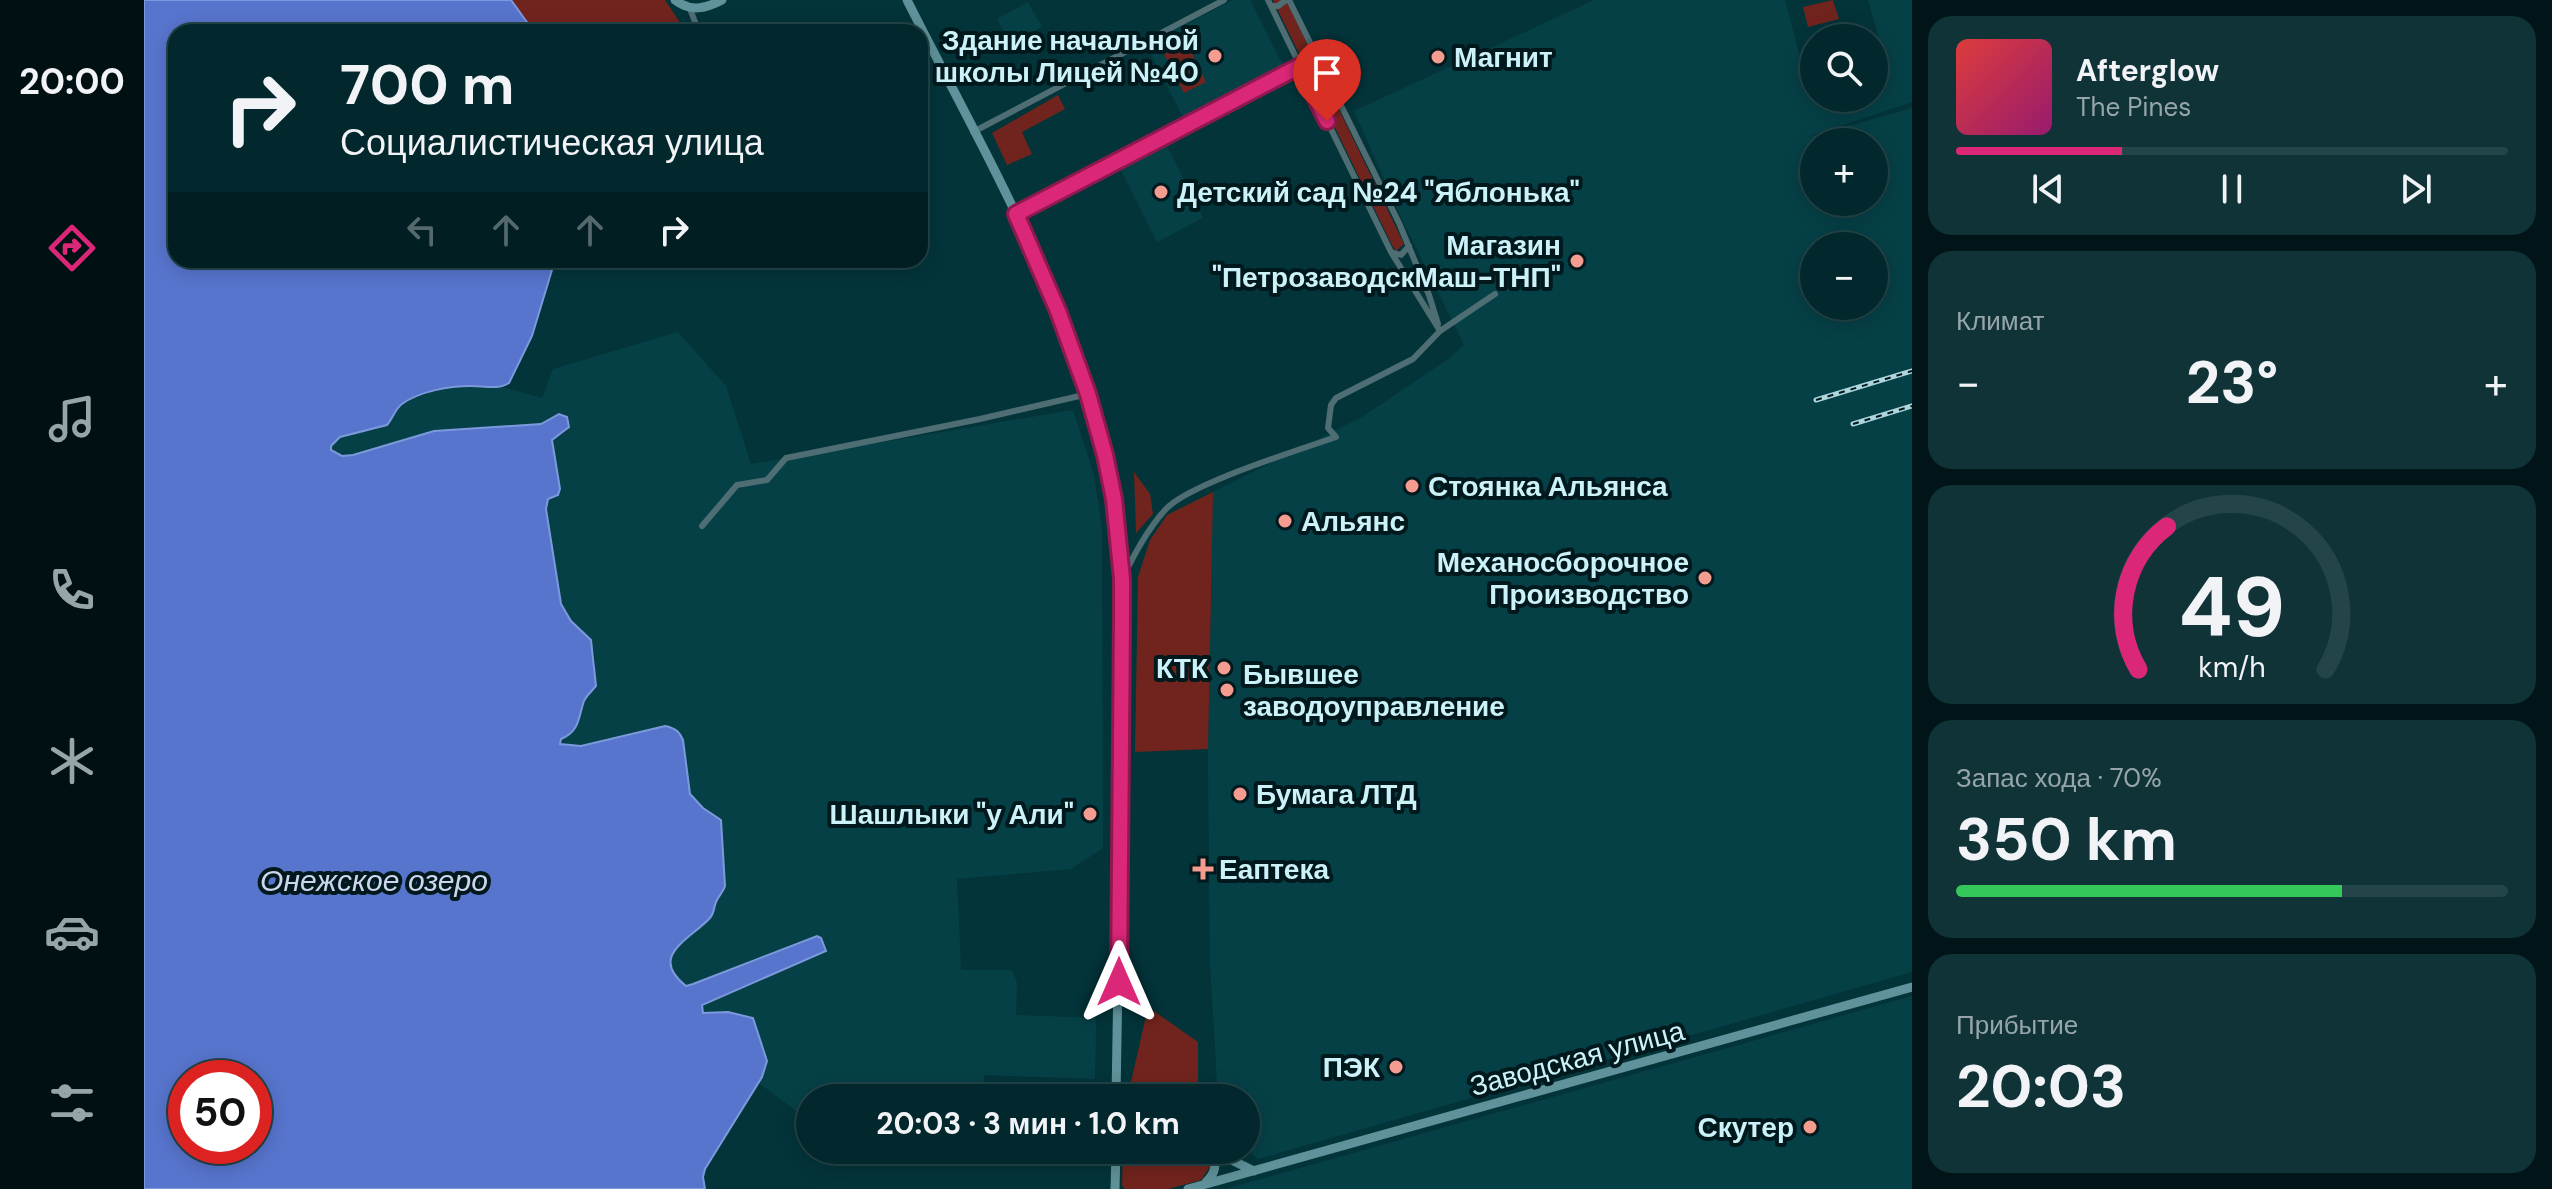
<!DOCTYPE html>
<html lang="ru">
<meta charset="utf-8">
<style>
:root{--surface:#02272c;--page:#103338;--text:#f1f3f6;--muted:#96a5a9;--line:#234448;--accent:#db2777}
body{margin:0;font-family:"DM Sans",sans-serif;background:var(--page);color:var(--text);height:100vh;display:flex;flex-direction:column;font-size:30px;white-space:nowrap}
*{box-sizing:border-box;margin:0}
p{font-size:26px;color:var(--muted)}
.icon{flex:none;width:44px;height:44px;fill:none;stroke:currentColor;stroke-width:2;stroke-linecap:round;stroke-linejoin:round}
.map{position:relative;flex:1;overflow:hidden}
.details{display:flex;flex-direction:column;gap:16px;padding:16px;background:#011518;width:640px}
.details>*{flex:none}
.guide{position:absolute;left:24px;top:24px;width:760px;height:244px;border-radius:24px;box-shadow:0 4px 20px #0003,0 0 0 2px var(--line);background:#02272c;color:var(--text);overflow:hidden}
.tools{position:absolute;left:1656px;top:24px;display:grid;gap:16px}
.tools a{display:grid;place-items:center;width:88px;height:88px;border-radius:50%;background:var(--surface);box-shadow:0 4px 20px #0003,0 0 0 2px var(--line);font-size:40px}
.speed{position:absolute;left:24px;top:1060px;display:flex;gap:16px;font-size:40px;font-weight:700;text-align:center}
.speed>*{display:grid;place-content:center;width:104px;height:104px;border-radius:50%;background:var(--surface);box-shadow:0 4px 20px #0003,0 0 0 2px var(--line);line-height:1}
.speed .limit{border:12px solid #d22;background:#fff;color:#111}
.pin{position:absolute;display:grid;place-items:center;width:68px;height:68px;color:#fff;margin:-82px -34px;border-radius:50% 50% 50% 0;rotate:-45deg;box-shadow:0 0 8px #0007}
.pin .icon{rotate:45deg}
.me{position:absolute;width:88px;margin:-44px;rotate:0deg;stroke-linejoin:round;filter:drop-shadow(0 0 6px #0008)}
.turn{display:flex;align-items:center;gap:28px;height:168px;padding:0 40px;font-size:36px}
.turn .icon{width:104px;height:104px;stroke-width:2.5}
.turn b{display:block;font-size:56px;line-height:68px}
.lanes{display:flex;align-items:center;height:76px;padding:0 40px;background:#0003;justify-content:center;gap:40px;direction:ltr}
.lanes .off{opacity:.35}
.big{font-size:60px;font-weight:700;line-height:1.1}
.details .widget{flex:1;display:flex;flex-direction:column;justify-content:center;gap:12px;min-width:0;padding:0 28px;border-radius:24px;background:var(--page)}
.details .dial{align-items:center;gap:0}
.dial svg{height:208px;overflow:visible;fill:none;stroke:var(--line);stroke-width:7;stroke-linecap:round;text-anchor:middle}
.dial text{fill:var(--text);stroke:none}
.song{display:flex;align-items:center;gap:24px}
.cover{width:96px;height:96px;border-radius:12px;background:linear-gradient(135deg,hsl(0 70% 55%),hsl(320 70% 35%))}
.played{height:8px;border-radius:4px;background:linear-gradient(90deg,var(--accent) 30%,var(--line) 30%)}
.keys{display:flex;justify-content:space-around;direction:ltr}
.heat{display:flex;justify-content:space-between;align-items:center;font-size:44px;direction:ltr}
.charge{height:12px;border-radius:6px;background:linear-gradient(90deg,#34c759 70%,var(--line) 0)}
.trip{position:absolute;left:652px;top:1084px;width:464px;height:80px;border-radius:40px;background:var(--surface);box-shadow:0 4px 20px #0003,0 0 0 2px var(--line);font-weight:700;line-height:80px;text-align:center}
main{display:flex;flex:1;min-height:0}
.dock{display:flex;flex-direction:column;width:144px;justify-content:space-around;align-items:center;background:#011012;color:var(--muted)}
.dock .icon{width:56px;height:56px}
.dock .current{color:var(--accent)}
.dock b{font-size:36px;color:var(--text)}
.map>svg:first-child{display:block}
.built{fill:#064047;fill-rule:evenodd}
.green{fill:#71241d}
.water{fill:#5875ce;stroke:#7b9adb;stroke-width:2;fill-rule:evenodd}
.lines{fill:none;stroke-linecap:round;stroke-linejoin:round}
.street{stroke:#4f6e73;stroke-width:6}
.secondary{stroke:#5f929a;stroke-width:9}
.rail-casing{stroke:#add5dc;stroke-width:5}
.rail{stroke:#01191d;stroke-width:2;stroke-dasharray:6;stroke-linecap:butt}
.route-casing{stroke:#8e194d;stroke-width:20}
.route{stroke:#db2777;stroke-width:14}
.poi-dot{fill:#f59c90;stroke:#01191d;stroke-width:3}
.labels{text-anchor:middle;stroke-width:8;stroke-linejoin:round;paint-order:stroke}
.poi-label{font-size:28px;font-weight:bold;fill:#ccf2f9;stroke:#01191d;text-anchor:end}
.street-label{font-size:28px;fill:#ccf2f9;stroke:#01191d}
.water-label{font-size:30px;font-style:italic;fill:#ccd6ed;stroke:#01191d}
</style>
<main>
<nav class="dock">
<b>20:00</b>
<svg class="icon current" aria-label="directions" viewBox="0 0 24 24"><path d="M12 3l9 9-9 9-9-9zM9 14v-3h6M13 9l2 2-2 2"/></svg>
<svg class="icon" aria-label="music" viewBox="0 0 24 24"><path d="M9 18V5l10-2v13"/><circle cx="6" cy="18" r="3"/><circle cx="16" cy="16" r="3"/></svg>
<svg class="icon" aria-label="phone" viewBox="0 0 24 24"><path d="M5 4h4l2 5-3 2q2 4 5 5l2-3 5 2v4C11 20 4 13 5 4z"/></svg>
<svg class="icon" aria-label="climate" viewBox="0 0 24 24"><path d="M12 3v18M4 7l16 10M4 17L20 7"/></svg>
<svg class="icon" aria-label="car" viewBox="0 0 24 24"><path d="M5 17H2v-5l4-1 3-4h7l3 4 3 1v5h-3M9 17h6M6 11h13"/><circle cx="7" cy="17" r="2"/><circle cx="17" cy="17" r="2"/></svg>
<svg class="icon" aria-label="filters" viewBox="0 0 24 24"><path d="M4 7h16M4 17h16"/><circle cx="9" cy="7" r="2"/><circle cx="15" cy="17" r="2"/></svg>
</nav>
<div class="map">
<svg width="1768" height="1189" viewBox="0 0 1768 1189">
<rect width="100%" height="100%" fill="#03343a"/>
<!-- built -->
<path class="built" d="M1089,0H1106L1140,67L1040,119L1002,45Z
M1450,0H1641L1668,101L1682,98H1730V79L1743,68L1724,0H1768V102L1657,139L1768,108V972L1114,1159L1102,1149V1098H1074L1066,965L1064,749L1069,492L1218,417L1303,360L1320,345L1257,217L1210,111ZM1670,142H1730V202H1670ZM1670,246H1730V306H1670Z
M884,2L898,27L866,44L853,19Z
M1021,142L1059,218L1013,242L975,166Z
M534,332L582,386L607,464L929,410L950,475L958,528L959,848L927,869L813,879L817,970H868L873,983L872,1015L952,1018L951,1079L840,1075L839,1098H666V1116L652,1111L615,1083L623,1061L600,1015L559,1013L558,1005L680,953L654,942L549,984L542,986L538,984L526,967V958L529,950L571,912V903L579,893L581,886L577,820L559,808L546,794L539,740L536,734L529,727L521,726L437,746L416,743L417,739L431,730L443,696L450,689L451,657L447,640L427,621L417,604L402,509L404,499L412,496L416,489L408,440L423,431L415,414L397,424L290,431L209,455L198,456L187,450V447L196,437L234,429L247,421L252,409L271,398L288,392L325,386L360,387L398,398L409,369Z
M1768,996V1189H1082Z"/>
<!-- green -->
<path class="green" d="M367,0H521L541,30L537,32H390Z
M1129,0H1142L1260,244L1252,251L1249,247Z
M1689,0L1695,19L1664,27L1659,7Z
M1043,43L1062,82L1040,93L1020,54Z
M914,95L921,109L878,132L888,154L863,165L848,133Z
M990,472L1006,494L1009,514L992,533Z
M1069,492L1064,749L991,752L994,577L1006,540L1023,515Z
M1004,1007L1054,1042V1098H1012L987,1082Z
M979,1150H1056L1063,1154L1067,1165L1057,1180L1024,1189H981L978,1185Z"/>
<!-- water -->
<path class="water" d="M0,0H367L390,32H32V260H411L388,336L365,383C355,390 340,386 327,386C306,386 276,391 258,404C251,409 249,418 243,425L196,437L187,446V450L198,456L209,455L290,431L397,424L415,414L423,417L425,427L408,440L416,489L414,495L404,499L402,509L417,604L427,621L447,640L452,686C448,691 443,695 440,701C434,718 436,731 417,739L416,744L437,746L521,726C531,728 535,731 539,740L546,794L559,808L577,820L581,886C579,893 575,895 572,902C569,909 571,913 565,919C545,940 504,956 542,986L549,984L673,936L677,938L682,951L558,1005L559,1013L584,1012L609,1018L623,1061L618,1077L561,1169L559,1177L561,1189H0ZM42,1078H110V1146H42Z"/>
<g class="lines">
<!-- street -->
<path class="street" d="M1124,0L1247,252L1296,331
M1145,0L1255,223L1285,295L1294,324
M1127,6H1134L1142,0
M546,9L555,32
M829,132L1080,0
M872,214L1156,66
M1247,252L1257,255L1265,246
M558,526L593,485L623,480L642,458L836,419L944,394
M978,579C990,555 1003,530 1021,510C1044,484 1155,450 1192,437L1184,428L1187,405L1192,398L1269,359L1296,331L1351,294"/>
<!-- secondary -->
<path class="secondary" d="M531,0C546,12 561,9 578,0
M763,0C836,145 927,299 962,459C978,536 978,615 978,693C977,828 974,963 972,1098
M973,1088L988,1098
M1067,1150L1110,1171
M1062,1182C1072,1173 1072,1165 1070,1152
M971,1189L972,1150
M1044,1189L1768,987"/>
<!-- rail casing -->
<g class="rail-casing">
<path id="rail" d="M1672,400L1768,371
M1709,424L1768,406"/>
</g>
<!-- rail -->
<use href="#rail" class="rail"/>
</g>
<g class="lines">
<!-- route casing -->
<g class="route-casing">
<path id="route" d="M975,982L978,619V579L970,499L961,455L944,394L914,311L872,214L1156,66L1183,121"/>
</g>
<!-- route -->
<use href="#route" class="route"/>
</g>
<!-- markers -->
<g class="poi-dot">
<circle cx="1071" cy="56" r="8"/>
<circle cx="1294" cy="57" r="8"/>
<circle cx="1017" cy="192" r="8"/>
<circle cx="1433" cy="261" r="8"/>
<circle cx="1268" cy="486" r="8"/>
<circle cx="1141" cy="521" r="8"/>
<circle cx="1561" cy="578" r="8"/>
<circle cx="1080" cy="668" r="8"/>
<circle cx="1083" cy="690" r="8"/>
<circle cx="1096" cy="794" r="8"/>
<circle cx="946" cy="814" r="8"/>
<path d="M1055 857h8v8h8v8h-8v8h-8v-8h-8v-8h8z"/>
<circle cx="1252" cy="1067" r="8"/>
<circle cx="1666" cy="1127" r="8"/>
</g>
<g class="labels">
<!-- poi labels -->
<g class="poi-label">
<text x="1055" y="50">Здание начальной<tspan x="1055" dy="32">школы Лицей №40</tspan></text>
<text x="1310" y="67" text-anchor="start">Магнит</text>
<text x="1033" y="202" text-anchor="start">Детский сад №24 "Яблонька"</text>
<text x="1417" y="255">Магазин<tspan x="1417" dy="32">"ПетрозаводскМаш-ТНП"</tspan></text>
<text x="1284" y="496" text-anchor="start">Стоянка Альянса</text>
<text x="1157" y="531" text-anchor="start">Альянс</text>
<text x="1545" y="572">Механосборочное<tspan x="1545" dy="32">Производство</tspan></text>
<text x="1064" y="678">КТК</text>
<text x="1099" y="684" text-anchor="start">Бывшее<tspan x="1099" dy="32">заводоуправление</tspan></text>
<text x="1112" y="804" text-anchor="start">Бумага ЛТД</text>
<text x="930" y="824">Шашлыки "у Али"</text>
<text x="1075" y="879" text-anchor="start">Еаптека</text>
<text x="1236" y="1077">ПЭК</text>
<text x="1650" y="1137">Скутер</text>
</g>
<!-- street labels -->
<g class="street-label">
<text transform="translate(1433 1058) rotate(-15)" y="10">Заводская улица</text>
</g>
<!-- water labels -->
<g class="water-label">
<text x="230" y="891">Онежское озеро</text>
</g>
</g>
</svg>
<div class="tools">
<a><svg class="icon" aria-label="search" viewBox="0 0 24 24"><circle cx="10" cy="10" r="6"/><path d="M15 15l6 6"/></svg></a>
<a>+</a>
<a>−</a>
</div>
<div class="speed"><div class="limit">50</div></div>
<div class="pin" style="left:1183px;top:121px;background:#d93025"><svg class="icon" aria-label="arrive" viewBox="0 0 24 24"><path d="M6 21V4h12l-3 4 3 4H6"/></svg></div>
<svg class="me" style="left:975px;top:982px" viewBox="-20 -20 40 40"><path d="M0-17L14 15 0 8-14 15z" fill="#db2777" stroke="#fff" stroke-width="4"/></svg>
<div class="trip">20:03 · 3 мин · 1.0 km</div>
<div class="guide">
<div class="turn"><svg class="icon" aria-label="right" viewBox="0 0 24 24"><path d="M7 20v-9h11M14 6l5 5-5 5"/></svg><div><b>700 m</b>Социалистическая улица</div></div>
<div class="lanes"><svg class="icon off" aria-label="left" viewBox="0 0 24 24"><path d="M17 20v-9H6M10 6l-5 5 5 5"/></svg><svg class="icon off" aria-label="ahead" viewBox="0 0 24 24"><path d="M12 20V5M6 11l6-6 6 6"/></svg><svg class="icon off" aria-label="ahead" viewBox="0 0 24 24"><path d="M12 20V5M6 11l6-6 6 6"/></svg><svg class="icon" aria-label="right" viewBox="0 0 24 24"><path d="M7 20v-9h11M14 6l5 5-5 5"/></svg></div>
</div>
</div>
<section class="details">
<div class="widget">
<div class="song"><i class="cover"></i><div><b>Afterglow</b><p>The Pines</p></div></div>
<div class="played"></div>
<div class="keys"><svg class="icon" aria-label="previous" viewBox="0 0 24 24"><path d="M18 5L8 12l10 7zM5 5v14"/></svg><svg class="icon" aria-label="pause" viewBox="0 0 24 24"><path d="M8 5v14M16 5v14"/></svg><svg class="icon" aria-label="next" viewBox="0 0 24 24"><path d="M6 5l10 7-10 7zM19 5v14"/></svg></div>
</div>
<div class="widget"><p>Климат</p>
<div class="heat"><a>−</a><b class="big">23°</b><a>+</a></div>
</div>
<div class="widget dial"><svg viewBox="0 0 100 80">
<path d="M14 69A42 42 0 1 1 86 69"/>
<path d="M14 69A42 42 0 0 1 25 14" stroke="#db2777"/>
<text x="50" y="56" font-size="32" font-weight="700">49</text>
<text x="50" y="72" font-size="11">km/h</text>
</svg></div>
<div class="widget"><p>Запас хода · 70%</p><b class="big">350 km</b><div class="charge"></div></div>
<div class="widget"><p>Прибытие</p><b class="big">20:03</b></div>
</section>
</main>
